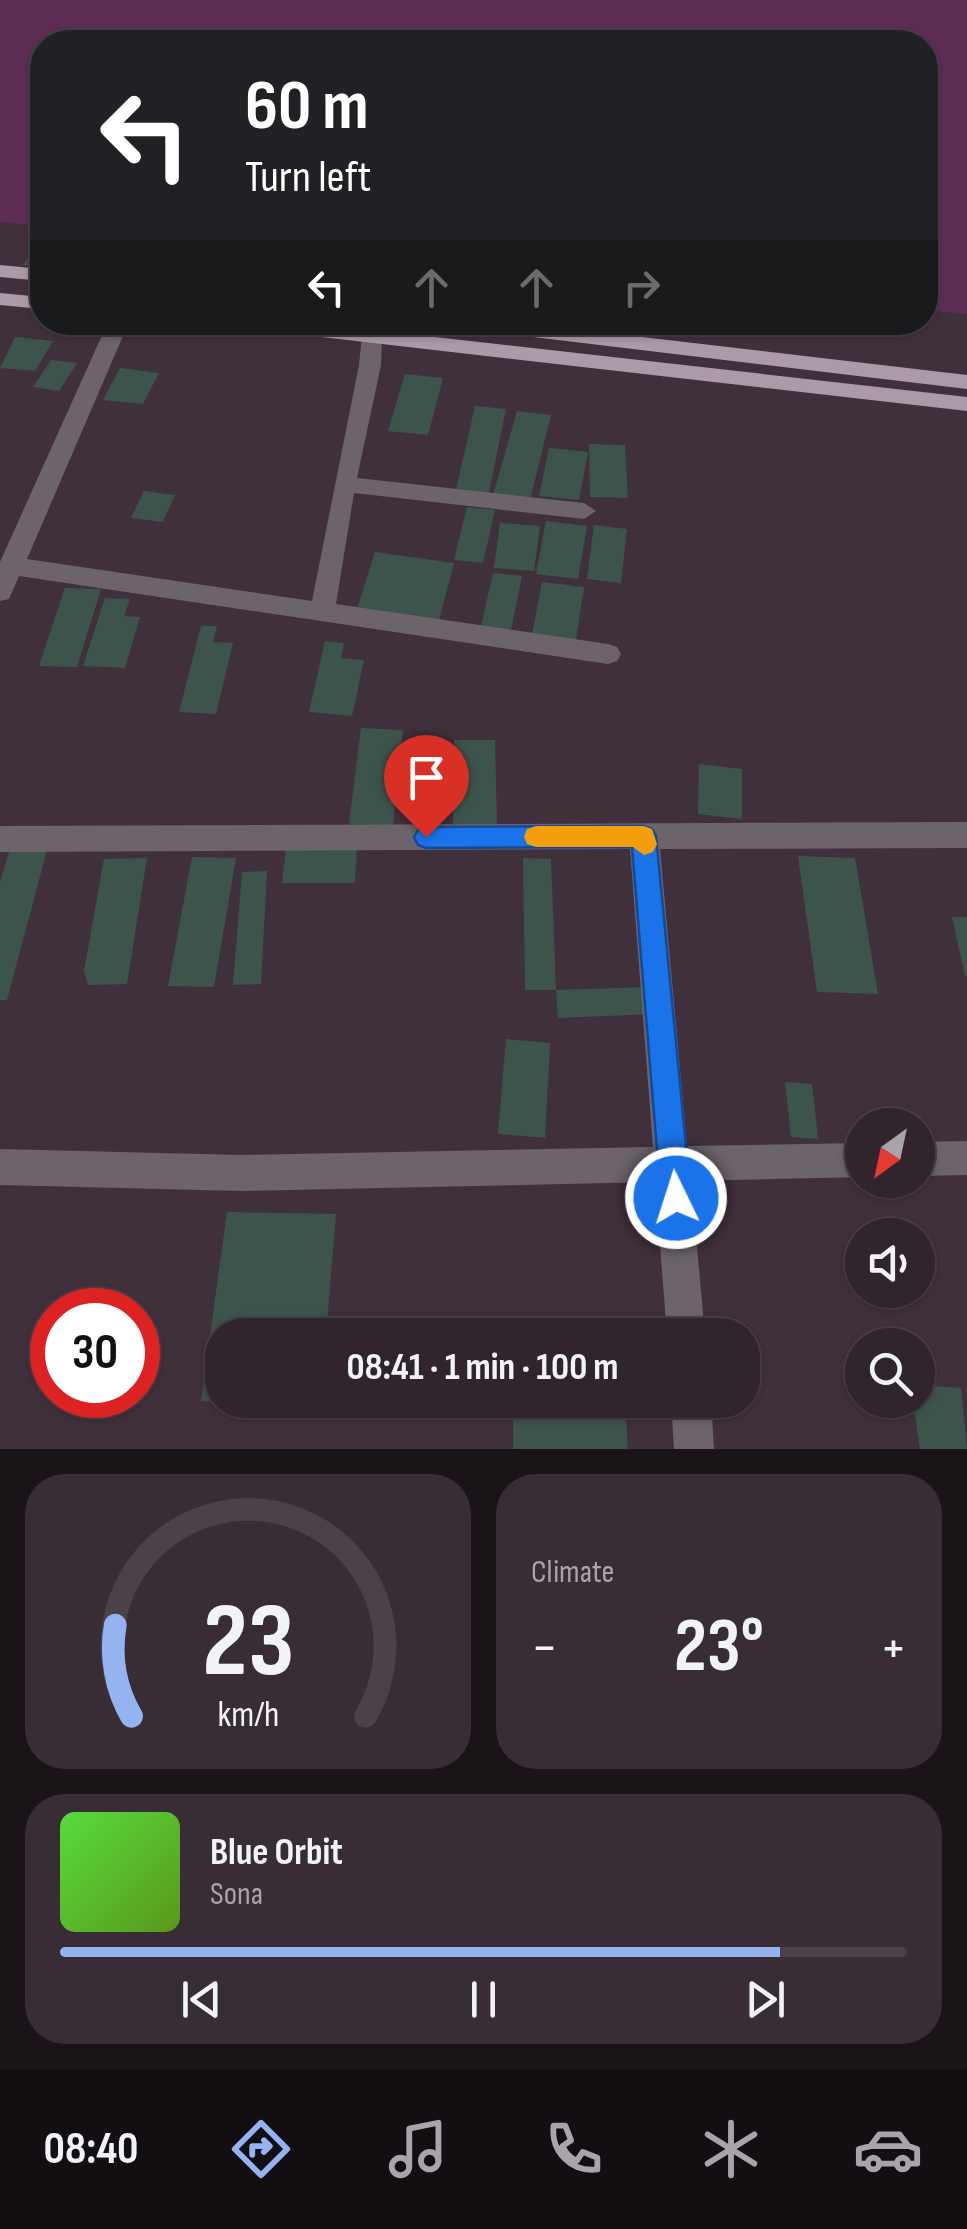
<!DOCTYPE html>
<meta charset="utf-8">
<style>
:root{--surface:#30242d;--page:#382c35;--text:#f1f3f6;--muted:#a8a4aa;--line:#4b4149;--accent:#95b2f1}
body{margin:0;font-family:"Sofia Sans Condensed",sans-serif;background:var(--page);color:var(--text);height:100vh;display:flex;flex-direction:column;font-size:38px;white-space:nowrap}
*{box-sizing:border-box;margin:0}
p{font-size:32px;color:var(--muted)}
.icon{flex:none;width:55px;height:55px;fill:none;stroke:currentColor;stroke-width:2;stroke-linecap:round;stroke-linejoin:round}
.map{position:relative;height:1449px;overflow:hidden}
.side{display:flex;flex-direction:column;gap:25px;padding:25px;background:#1a1419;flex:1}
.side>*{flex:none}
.banner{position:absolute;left:30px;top:30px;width:908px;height:305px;border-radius:40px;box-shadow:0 2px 8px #0004,0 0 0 2px var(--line);background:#202124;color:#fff;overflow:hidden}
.needle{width:65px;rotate:213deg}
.controls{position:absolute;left:845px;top:1108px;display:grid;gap:20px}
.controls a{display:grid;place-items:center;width:90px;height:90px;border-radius:50%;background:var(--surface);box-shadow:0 2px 8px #0004,0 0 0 2px var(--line);font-size:50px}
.speed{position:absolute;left:30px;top:1288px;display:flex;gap:20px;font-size:50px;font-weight:700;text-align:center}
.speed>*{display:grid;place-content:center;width:130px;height:130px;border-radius:50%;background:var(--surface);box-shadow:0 2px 8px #0004,0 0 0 2px var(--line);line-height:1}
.speed .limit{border:15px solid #d22;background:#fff;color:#111}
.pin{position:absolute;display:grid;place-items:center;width:85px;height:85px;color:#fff;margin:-102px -42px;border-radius:50% 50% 50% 0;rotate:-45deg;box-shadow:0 0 10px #0007}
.pin .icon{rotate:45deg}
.me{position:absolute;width:110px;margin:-55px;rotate:356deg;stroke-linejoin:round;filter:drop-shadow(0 0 8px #0008)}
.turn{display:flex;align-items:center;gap:35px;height:210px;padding:0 50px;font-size:45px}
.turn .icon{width:130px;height:130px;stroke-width:2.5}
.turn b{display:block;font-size:70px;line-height:85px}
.lanes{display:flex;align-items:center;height:95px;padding:0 50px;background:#0003;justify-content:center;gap:50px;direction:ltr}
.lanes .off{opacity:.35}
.big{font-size:75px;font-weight:700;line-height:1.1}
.side .widget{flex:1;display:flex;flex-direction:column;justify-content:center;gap:15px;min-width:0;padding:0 35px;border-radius:40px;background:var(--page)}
.side .dial{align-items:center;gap:0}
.dial svg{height:260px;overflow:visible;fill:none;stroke:var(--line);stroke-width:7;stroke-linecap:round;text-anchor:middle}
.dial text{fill:var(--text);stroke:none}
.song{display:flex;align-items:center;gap:30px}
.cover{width:120px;height:120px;border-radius:15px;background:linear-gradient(135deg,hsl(110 70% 55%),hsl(90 70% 35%))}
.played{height:10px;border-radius:5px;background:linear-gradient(90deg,var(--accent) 85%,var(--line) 85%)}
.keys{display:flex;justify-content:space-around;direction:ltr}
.heat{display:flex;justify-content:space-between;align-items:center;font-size:55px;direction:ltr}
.side .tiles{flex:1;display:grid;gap:25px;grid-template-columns:1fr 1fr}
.widget:last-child{grid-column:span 2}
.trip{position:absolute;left:205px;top:1318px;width:555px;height:100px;border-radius:40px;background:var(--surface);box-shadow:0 2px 8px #0004,0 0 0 2px var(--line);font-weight:700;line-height:100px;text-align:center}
.tab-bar{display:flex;height:160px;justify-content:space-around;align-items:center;background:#130e12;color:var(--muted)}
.tab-bar .icon{width:70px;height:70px}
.tab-bar .on{color:var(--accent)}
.tab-bar b{font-size:45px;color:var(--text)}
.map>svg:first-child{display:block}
.green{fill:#5d2d55}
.building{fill:#3d544c}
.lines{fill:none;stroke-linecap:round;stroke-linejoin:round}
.minor{fill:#6c646a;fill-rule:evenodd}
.trunk{fill:#ac9aa8;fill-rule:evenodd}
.route{fill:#1a73e8;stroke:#114b97;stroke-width:2.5}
.slow{fill:#f59e0b}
</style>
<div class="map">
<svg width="967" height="1449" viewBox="0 0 967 1449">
<rect width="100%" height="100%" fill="#40303c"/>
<!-- green -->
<path class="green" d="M0,0H967V314L925,310V42H42V226L0,222Z"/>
<!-- building -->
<path class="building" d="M37,246H42V268L23,265Z
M15,337L53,341L35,371L0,368Z
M51,360L77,363L59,391L33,387Z
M120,368L159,373L143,404L103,400Z
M405,374L443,378L428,435L388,431Z
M475,406L506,409L488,497L455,494Z
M517,411L551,415L530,500L493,495Z
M589,444L625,445L628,498L590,497Z
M549,448L588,452L579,500L539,496Z
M144,491L175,495L163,522L131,518Z
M467,507L495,510L483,563L454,560Z
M546,521L587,526L578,579L536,574Z
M500,523L540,526L534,571L494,568Z
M594,525L627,529L621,583L587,579Z
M375,552L454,563L439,620L357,609Z
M493,573L522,576L511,630L481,626Z
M542,582L584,587L575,646L531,640Z
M65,588L101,589L77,667L39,666Z
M105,598L130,599L124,616L140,617L125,668L83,666Z
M201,626H217L213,642L233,643L216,714L179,712Z
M325,641L344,643L341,658L364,660L352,716L309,712Z
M361,728L403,730L393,826L349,824Z
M454,740H495L497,824H453Z
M699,764L742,769V819L698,814Z
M286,847H357L355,883H282Z
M10,849L47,850L7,1000H0V882Z
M798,856L855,858L878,994L817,992Z
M192,857L236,858L214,987L168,986Z
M147,858L127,984L88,985L84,971L104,859Z
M523,858L551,859L556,990H525Z
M267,871L261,984L233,985L242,872Z
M952,917H967V976H965Z
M650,987L654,1014L558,1018L556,990Z
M506,1039L550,1043L545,1138L498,1134Z
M785,1082L812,1084L818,1139L791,1137Z
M227,1212L336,1214L326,1335H222V1402L201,1401Z
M918,1385L961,1388L967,1449H920L913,1400H918Z
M513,1400H625L628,1449H513Z"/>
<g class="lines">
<!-- minor -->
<path class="minor" d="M108,322H129L27,559L312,601L359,365L362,336L372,330L382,336L381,365L357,478L584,503L596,511L584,519L354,493L336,604L608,644L617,647L621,654L617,661L608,664L19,576L9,599L0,601V562Z
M967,822V848L660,849L687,1146L862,1143V1177L691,1181L705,1335H667L655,1182L241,1191L0,1185V1149L241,1155L653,1147L630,849L0,852V826Z
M967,1141V1175L918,1176V1142Z
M671,1400H711L714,1449H674Z"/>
<!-- trunk -->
<path class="trunk" d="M0,265L42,269V281L0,277Z
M0,293L42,297V309L0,305Z
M232,322H302L967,397V411L242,328Z
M447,322H514L967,375V389L457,328Z"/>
</g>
<!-- route -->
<path class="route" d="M644,826L652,829L656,836L691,1198L686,1209L676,1213L666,1209L661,1198L632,847L426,848L418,845L414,837L418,830L426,827Z"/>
<!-- slow -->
<path class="slow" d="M536,826H644L652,829L657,844L653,852L644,855L633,847H536L527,844L524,837L527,829Z"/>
</svg>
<div class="controls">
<a><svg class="needle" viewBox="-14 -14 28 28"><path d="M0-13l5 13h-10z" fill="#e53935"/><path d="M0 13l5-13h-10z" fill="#a8a4aa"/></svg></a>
<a><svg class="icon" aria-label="sound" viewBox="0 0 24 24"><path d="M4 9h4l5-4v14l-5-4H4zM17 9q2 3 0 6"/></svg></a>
<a><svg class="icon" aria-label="search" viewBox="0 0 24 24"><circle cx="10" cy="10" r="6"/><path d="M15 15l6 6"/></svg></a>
</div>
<div class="speed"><div class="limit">30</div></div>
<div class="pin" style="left:426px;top:837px;background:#d93025"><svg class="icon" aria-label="arrive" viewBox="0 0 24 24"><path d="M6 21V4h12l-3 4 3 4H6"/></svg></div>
<svg class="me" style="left:676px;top:1198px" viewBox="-20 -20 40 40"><circle r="17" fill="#1a73e8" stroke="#fff" stroke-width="3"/><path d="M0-11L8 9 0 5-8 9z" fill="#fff"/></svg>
<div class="trip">08:41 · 1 min · 100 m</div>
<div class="banner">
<div class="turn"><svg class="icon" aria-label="left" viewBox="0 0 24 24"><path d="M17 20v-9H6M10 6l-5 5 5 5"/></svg><div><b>60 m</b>Turn left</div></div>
<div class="lanes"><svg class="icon" aria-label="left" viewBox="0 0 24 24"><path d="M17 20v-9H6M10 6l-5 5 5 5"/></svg><svg class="icon off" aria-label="ahead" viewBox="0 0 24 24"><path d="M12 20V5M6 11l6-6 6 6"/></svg><svg class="icon off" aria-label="ahead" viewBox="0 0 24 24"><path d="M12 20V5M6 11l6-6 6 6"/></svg><svg class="icon off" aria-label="right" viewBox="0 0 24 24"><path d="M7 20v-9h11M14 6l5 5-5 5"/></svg></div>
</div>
</div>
<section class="side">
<div class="tiles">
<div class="widget dial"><svg viewBox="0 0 100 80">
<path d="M14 69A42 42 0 1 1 86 69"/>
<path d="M14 69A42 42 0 0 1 9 41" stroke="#95b2f1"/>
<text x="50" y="56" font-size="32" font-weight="700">23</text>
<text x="50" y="72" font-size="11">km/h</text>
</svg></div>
<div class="widget"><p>Climate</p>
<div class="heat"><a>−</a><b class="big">23°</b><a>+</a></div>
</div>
<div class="widget">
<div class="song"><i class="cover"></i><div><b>Blue Orbit</b><p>Sona</p></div></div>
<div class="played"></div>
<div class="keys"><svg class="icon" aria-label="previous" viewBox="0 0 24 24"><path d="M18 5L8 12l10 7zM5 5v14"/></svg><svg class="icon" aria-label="pause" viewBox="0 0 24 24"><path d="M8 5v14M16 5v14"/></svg><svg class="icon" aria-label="next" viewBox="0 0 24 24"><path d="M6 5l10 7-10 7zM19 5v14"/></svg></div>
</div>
</div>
</section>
<nav class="tab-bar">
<b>08:40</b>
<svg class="icon on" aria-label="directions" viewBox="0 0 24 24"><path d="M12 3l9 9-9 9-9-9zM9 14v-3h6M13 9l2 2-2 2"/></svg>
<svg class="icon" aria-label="music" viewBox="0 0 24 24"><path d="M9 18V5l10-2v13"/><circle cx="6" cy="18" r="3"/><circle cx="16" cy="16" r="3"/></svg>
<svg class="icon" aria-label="phone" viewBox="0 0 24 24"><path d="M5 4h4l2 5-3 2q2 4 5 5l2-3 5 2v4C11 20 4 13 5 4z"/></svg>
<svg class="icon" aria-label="climate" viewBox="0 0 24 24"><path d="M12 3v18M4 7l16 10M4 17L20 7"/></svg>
<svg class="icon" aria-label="car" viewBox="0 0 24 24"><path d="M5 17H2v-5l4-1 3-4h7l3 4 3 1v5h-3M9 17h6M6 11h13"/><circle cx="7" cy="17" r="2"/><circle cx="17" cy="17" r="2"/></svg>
</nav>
